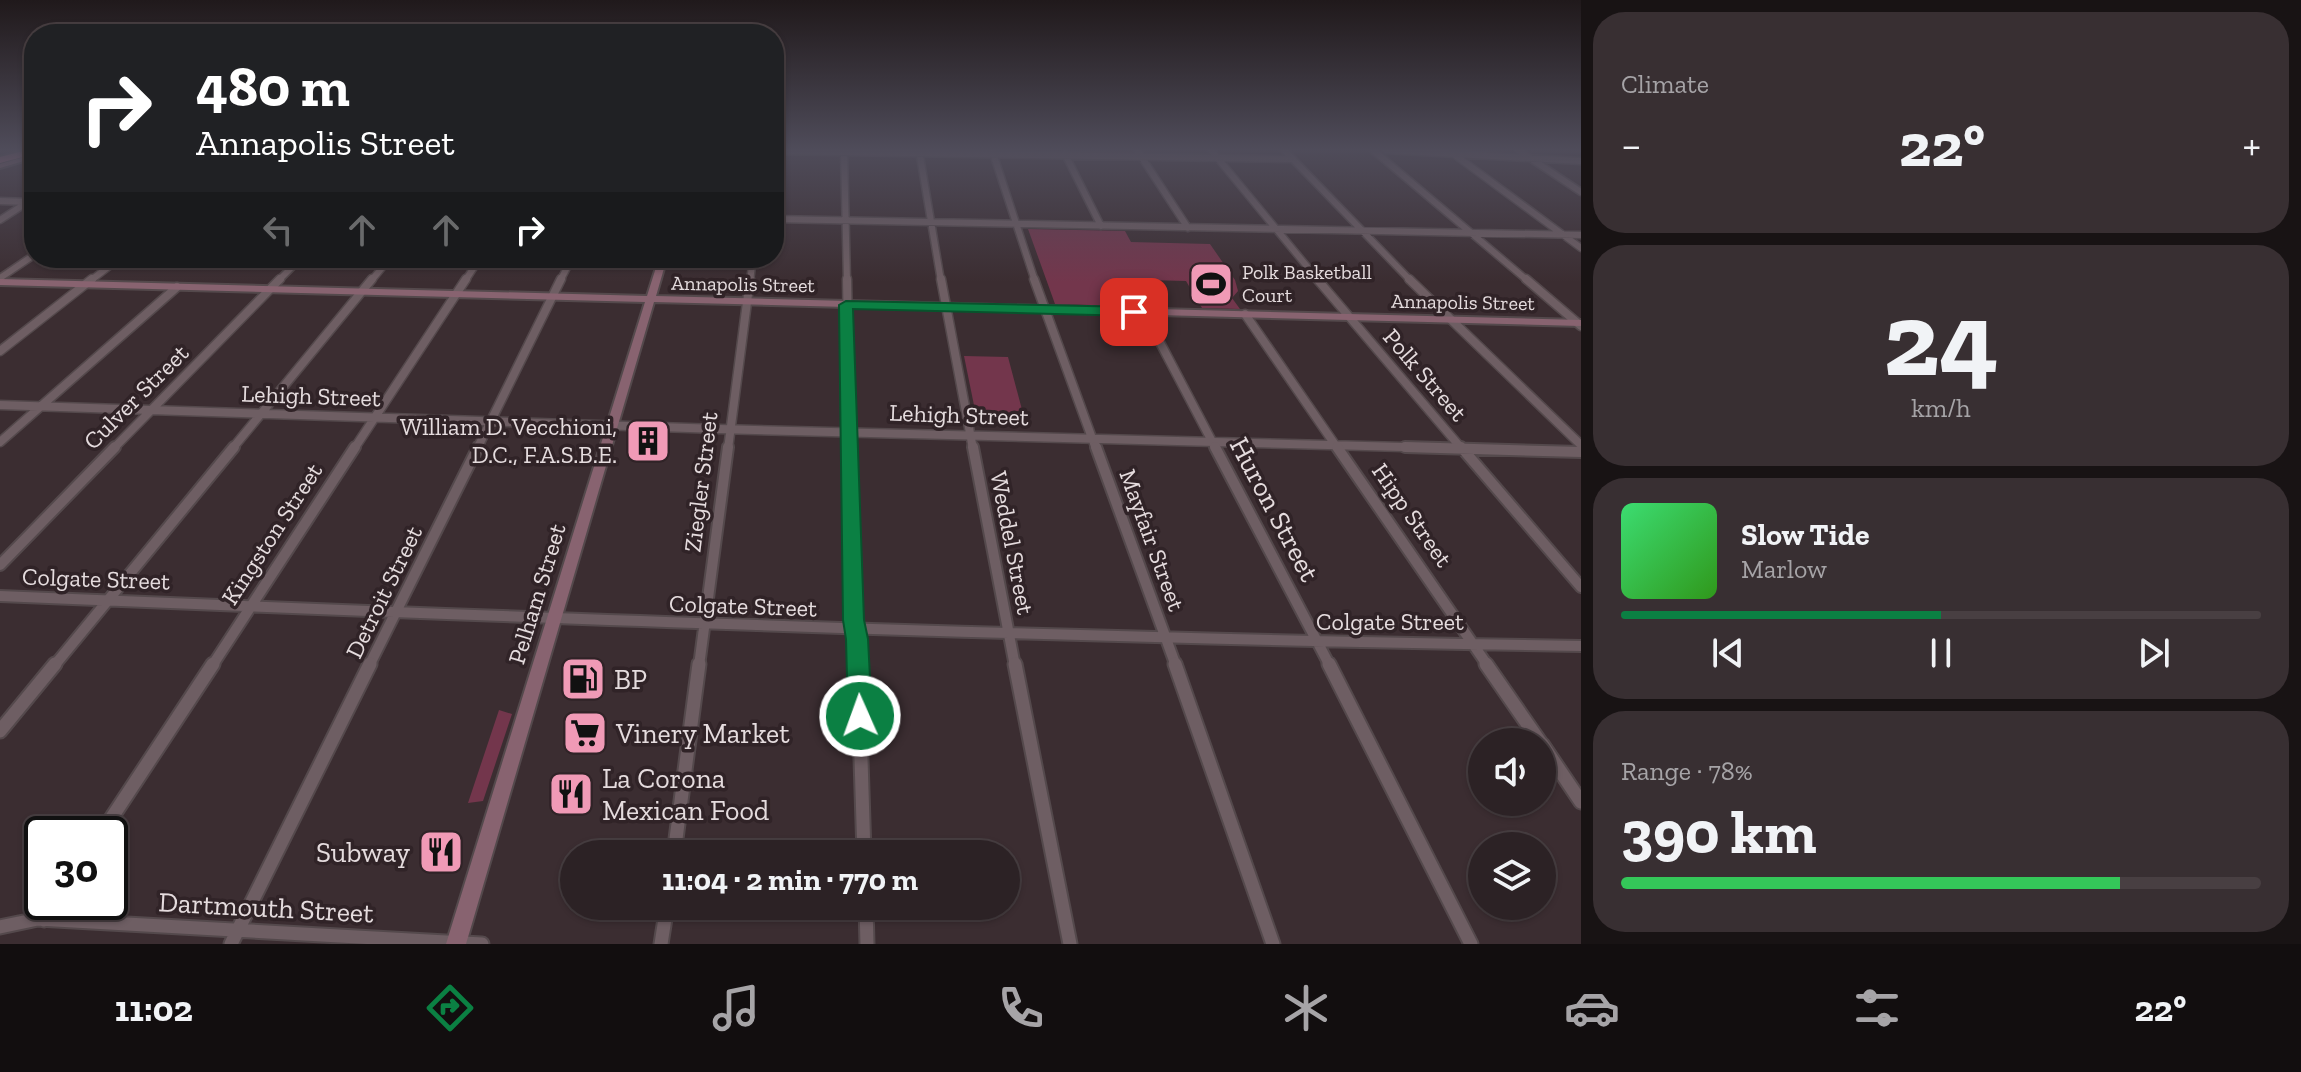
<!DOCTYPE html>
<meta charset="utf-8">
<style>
:root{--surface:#2c2225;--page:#382f32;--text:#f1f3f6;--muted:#a6a4a7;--line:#483f42;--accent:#0b8043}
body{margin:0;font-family:"Zilla Slab",serif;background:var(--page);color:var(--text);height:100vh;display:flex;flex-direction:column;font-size:30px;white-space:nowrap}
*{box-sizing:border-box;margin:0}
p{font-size:26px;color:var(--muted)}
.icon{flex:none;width:44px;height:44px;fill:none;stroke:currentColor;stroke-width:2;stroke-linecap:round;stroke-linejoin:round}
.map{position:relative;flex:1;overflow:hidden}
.side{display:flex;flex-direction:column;gap:12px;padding:12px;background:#181314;width:720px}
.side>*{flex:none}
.top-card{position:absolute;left:24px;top:24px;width:760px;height:244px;border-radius:32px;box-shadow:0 2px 6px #0004,0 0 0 2px var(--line);background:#202124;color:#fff;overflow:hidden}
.buttons{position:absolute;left:1468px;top:728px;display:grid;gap:16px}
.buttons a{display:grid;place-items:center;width:88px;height:88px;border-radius:50%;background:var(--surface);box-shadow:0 2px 6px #0004,0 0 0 2px var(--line);font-size:40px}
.speed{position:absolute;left:24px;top:816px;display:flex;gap:16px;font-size:40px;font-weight:700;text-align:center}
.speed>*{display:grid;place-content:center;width:104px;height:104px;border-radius:50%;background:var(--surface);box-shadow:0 2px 6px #0004,0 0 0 2px var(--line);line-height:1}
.speed .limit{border:4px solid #111;border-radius:12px;background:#fff;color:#111}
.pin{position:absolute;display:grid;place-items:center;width:68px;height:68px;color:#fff;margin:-34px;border-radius:16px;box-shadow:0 4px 12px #0006}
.me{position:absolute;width:88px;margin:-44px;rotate:358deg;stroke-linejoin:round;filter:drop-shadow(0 0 6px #0008)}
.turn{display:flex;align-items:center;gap:28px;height:168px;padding:0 40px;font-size:36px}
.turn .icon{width:104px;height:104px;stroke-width:2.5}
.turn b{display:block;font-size:56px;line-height:68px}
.lanes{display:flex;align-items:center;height:76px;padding:0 40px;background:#0003;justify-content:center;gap:40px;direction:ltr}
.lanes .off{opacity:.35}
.big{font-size:60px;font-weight:800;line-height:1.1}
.side .tile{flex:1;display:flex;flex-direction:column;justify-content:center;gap:12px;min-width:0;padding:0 28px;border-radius:32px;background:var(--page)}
.side .dial{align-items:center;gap:0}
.dial b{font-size:104px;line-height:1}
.song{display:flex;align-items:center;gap:24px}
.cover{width:96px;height:96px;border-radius:12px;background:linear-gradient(135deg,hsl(140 70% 55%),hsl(110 70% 35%))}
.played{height:8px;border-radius:4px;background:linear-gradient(90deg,var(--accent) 50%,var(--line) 50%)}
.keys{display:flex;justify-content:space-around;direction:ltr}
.heat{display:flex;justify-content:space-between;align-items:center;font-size:44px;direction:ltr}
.charge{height:12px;border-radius:6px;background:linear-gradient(90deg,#34c759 78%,var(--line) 0)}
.trip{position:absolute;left:560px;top:840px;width:460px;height:80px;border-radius:40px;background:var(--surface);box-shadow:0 2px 6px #0004,0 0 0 2px var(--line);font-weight:800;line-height:80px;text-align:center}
.tab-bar{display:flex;height:128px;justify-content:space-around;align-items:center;background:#120e0f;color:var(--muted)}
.tab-bar .icon{width:56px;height:56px}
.tab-bar .on{color:var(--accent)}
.tab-bar b{font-size:36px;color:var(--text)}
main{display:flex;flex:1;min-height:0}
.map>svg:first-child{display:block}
.green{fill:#73364c}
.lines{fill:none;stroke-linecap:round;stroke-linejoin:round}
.street-far3-casing{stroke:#54494c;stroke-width:9}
.street-far2-casing{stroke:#54494c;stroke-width:11}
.street-far1-casing{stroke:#54494c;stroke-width:14}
.street-casing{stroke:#54494c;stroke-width:17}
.secondary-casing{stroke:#54494c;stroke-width:4}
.highway-casing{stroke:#54494c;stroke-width:4}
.street-far3{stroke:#6e5e63;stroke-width:6}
.street-far2{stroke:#6e5e63;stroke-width:8}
.street-far1{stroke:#6e5e63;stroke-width:10}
.street{stroke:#6e5e63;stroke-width:13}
.secondary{fill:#886370;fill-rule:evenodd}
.highway{fill:#c5708d;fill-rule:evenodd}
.route{fill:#0b8043;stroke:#07532c;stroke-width:2}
.labels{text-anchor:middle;stroke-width:7;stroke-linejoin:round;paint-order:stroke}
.far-poi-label{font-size:20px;fill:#e5dcde;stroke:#302327;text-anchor:start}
.far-street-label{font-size:20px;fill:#e5dcde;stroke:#302327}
.street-label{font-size:24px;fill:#e5dcde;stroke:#302327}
.poi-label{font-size:24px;fill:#e5dcde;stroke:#302327;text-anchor:end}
.near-street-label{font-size:28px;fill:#e5dcde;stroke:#302327}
.near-poi-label{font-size:28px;fill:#e5dcde;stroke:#302327;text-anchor:start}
</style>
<main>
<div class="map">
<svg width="1581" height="944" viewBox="0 0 1581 944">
<rect width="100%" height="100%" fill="#3b2d31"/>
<!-- green -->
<path class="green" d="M1028,229L1125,231L1131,242L1210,244L1235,280L1238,291L1232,298L1240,309L1202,308L1186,281L1147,280L1160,307L1055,304Z
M964,356L1008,357L1025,421L977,420Z
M499,710L512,714L483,801L468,803Z"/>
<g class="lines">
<!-- street-far3 casing -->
<g class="street-far3-casing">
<path id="street-far3" d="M844,150L847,281
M919,150L941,281
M992,150L1035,281
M1137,150L1188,228
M1211,150L1319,281
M1284,150L1411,281
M1373,150L1528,281
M1386,150L1581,161
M1518,150L1581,192
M774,151L1293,159
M1065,154L1101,226
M1455,155L1581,248
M0,201L29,202
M774,219L1581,235
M0,220L34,198
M0,278L34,255
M90,281L120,258
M278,281L301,258
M371,281L390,258
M465,281L480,258
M560,281L572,258
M750,281L753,258"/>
</g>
<!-- street-far2 casing -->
<g class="street-far2-casing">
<path id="street-far2" d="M847,279L850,449
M941,279L973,449
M1034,279L1096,449
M1317,279L1462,449
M1409,279L1581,445
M1526,279L1581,326
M1144,312L1216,449
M1245,314L1338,449
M0,351L92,279
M0,405L719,429L1480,449
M0,442L177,287
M113,449L280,279
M232,449L372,279
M354,449L466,279
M477,449L561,279
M728,449L750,279"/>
</g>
<!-- street-far1 casing -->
<g class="street-far1-casing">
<path id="street-far1" d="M850,447L858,666
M973,447L1015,666
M1096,447L1176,666
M1215,447L1330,666
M1337,447L1488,666
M1405,447L1581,452
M1461,447L1581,587
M0,565L115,447
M0,596C527,618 1054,638 1581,646
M54,666L234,447
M212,666L355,447
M369,666L478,447
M699,666L728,447"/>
</g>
<!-- street casing -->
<g class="street-casing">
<path id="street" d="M858,664L864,854
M1015,664L1070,944
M1175,664L1273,944
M1329,664L1471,944
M1486,664L1540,742
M0,731L55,664
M1542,744L1581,802
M101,834L213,664
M674,854L699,664
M866,906L867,944
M44,920L56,902
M0,927L38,919L482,944
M231,944L370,664
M661,944L667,906"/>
</g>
<!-- secondary casing -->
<g class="secondary-casing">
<path id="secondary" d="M34,154V158L0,168V164Z
M659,258H667L656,296L1581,320V326L654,302L466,944H446L645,302L0,285V279L647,296Z"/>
</g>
<!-- highway casing -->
<g class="highway-casing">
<path id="highway" d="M27,150H34V154L0,163V157Z"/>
</g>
<!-- street-far3 -->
<use href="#street-far3" class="street-far3"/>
<!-- street-far2 -->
<use href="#street-far2" class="street-far2"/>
<!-- street-far1 -->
<use href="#street-far1" class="street-far1"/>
<!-- street -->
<use href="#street" class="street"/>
<!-- secondary -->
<use href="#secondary" class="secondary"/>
<!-- highway -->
<use href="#highway" class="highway"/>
</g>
<!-- sky -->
<linearGradient id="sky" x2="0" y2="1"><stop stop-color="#20191b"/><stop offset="0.53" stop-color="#4f4c5a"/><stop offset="1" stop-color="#4f4c5a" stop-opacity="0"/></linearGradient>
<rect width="1581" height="282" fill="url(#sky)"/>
<!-- route -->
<path class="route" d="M846,301L1134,307L1141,312L1134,316L853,309L864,620L868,639L872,716L868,724L860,727L851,724L848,716L846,639L843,620L839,305Z"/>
<!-- icons -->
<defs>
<g id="stadium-square" transform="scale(2.3)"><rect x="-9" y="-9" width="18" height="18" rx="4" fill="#f09ab6" stroke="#302327"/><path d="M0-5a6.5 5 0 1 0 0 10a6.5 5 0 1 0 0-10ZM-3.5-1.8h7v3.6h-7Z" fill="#111"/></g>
<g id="building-square" transform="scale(2.3)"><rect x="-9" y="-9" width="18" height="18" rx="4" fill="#f09ab6" stroke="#302327"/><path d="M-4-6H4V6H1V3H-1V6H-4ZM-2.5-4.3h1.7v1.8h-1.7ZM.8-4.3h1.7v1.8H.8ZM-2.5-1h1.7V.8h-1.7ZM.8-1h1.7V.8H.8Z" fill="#111"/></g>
<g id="fuel-square" transform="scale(2.3)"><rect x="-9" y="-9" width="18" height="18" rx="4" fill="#f09ab6" stroke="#302327"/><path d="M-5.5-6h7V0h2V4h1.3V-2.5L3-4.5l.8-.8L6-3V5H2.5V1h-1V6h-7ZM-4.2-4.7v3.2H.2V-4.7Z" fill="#111"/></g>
<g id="supermarket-square" transform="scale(2.3)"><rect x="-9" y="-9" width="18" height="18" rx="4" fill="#f09ab6" stroke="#302327"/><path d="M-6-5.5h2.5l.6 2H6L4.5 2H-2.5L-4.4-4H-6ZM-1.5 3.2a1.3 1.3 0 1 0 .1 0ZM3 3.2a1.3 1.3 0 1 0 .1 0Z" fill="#111"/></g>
<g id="restaurant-square" transform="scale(2.3)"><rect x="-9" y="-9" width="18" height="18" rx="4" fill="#f09ab6" stroke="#302327"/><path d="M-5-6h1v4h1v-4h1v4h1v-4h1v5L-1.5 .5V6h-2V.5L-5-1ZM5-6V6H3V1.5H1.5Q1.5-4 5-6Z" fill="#111"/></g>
</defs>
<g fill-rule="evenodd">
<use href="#stadium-square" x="1211" y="284"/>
<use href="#building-square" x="648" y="441"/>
<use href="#fuel-square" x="583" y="679"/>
<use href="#supermarket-square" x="585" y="733"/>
<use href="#restaurant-square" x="571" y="794"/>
<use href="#restaurant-square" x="441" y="852"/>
</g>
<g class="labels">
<!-- far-poi labels -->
<g class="far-poi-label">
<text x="1242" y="279">Polk Basketball<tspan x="1242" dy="23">Court</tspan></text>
</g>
<!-- far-street labels -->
<g class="far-street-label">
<text transform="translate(743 284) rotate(1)" y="7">Annapolis Street</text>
<text transform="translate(1463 302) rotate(1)" y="7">Annapolis Street</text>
</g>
<!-- street labels -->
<g class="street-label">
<text transform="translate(1425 375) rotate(49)" y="8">Polk Street</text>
<text transform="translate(311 396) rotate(2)" y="8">Lehigh Street</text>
<text transform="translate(136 397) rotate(-45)" y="8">Culver Street</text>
<text transform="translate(959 415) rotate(2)" y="8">Lehigh Street</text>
<text transform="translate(701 482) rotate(-83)" y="8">Ziegler Street</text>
<text transform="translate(1412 515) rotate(55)" y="8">Hipp Street</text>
<text transform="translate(272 534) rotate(-57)" y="8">Kingston Street</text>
<text transform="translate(1152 540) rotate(70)" y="8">Mayfair Street</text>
<text transform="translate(1012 543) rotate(79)" y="8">Weddel Street</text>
<text transform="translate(96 579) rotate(2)" y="8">Colgate Street</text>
<text transform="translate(384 592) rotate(-64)" y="8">Detroit Street</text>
<text transform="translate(537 594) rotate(-73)" y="8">Pelham Street</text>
<text transform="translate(743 606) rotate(2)" y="8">Colgate Street</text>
<text x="1390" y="630">Colgate Street</text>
</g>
<!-- poi labels -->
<g class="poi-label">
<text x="617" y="435">William D. Vecchioni,<tspan x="617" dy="28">D.C., F.A.S.B.E.</tspan></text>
</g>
<!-- near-street labels -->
<g class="near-street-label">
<text transform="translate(1275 509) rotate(62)" y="10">Huron Street</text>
<text transform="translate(266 907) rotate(3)" y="10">Dartmouth Street</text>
</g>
<!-- near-poi labels -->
<g class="near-poi-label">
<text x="614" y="689">BP</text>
<text x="616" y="743">Vinery Market</text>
<text x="602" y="788">La Corona<tspan x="602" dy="32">Mexican Food</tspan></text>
<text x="410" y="862" text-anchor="end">Subway</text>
</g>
</g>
</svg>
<div class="buttons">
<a><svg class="icon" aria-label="sound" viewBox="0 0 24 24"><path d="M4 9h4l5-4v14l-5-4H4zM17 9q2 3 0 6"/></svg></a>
<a><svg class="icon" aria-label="layers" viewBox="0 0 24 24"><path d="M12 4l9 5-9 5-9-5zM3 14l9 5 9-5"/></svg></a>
</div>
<div class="speed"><div class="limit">30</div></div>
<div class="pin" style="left:1134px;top:312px;background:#d93025"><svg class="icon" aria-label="arrive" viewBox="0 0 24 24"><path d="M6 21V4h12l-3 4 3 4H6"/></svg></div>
<svg class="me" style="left:860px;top:716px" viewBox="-20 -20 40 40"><circle r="17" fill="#0b8043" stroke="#fff" stroke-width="3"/><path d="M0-11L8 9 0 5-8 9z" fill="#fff"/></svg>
<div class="trip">11:04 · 2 min · 770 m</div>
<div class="top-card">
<div class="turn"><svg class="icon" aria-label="right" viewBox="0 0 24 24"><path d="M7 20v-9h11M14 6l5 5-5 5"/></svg><div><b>480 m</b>Annapolis Street</div></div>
<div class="lanes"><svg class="icon off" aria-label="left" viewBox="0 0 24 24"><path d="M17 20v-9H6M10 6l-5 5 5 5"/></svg><svg class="icon off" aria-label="ahead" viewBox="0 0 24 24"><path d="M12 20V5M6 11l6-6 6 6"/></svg><svg class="icon off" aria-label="ahead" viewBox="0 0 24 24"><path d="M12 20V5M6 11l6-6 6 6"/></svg><svg class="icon" aria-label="right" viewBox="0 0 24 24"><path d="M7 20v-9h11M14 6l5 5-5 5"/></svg></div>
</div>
</div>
<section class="side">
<div class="tile"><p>Climate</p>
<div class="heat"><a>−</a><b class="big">22°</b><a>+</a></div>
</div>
<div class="tile dial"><b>24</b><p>km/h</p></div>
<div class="tile">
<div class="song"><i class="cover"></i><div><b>Slow Tide</b><p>Marlow</p></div></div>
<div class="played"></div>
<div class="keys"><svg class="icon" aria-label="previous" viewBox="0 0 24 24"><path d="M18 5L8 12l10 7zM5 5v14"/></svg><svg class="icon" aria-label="pause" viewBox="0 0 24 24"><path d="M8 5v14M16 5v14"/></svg><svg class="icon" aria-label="next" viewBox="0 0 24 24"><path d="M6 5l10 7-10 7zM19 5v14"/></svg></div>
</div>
<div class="tile"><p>Range · 78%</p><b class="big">390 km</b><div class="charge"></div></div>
</section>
</main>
<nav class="tab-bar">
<b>11:02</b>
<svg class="icon on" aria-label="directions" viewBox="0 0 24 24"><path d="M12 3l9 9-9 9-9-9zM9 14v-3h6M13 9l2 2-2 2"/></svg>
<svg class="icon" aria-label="music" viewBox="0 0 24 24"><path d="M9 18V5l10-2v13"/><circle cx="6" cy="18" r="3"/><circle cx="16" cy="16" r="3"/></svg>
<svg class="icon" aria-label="phone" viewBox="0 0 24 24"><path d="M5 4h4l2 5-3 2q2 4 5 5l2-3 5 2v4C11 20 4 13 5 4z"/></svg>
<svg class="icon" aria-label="climate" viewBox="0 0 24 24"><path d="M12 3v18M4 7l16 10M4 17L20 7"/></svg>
<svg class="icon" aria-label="car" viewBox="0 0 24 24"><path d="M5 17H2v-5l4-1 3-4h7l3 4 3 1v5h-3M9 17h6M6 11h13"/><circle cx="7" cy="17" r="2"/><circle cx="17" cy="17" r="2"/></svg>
<svg class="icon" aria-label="filters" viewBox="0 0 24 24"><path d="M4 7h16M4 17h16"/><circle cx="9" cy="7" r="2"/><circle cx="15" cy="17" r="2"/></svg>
<b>22°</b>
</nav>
